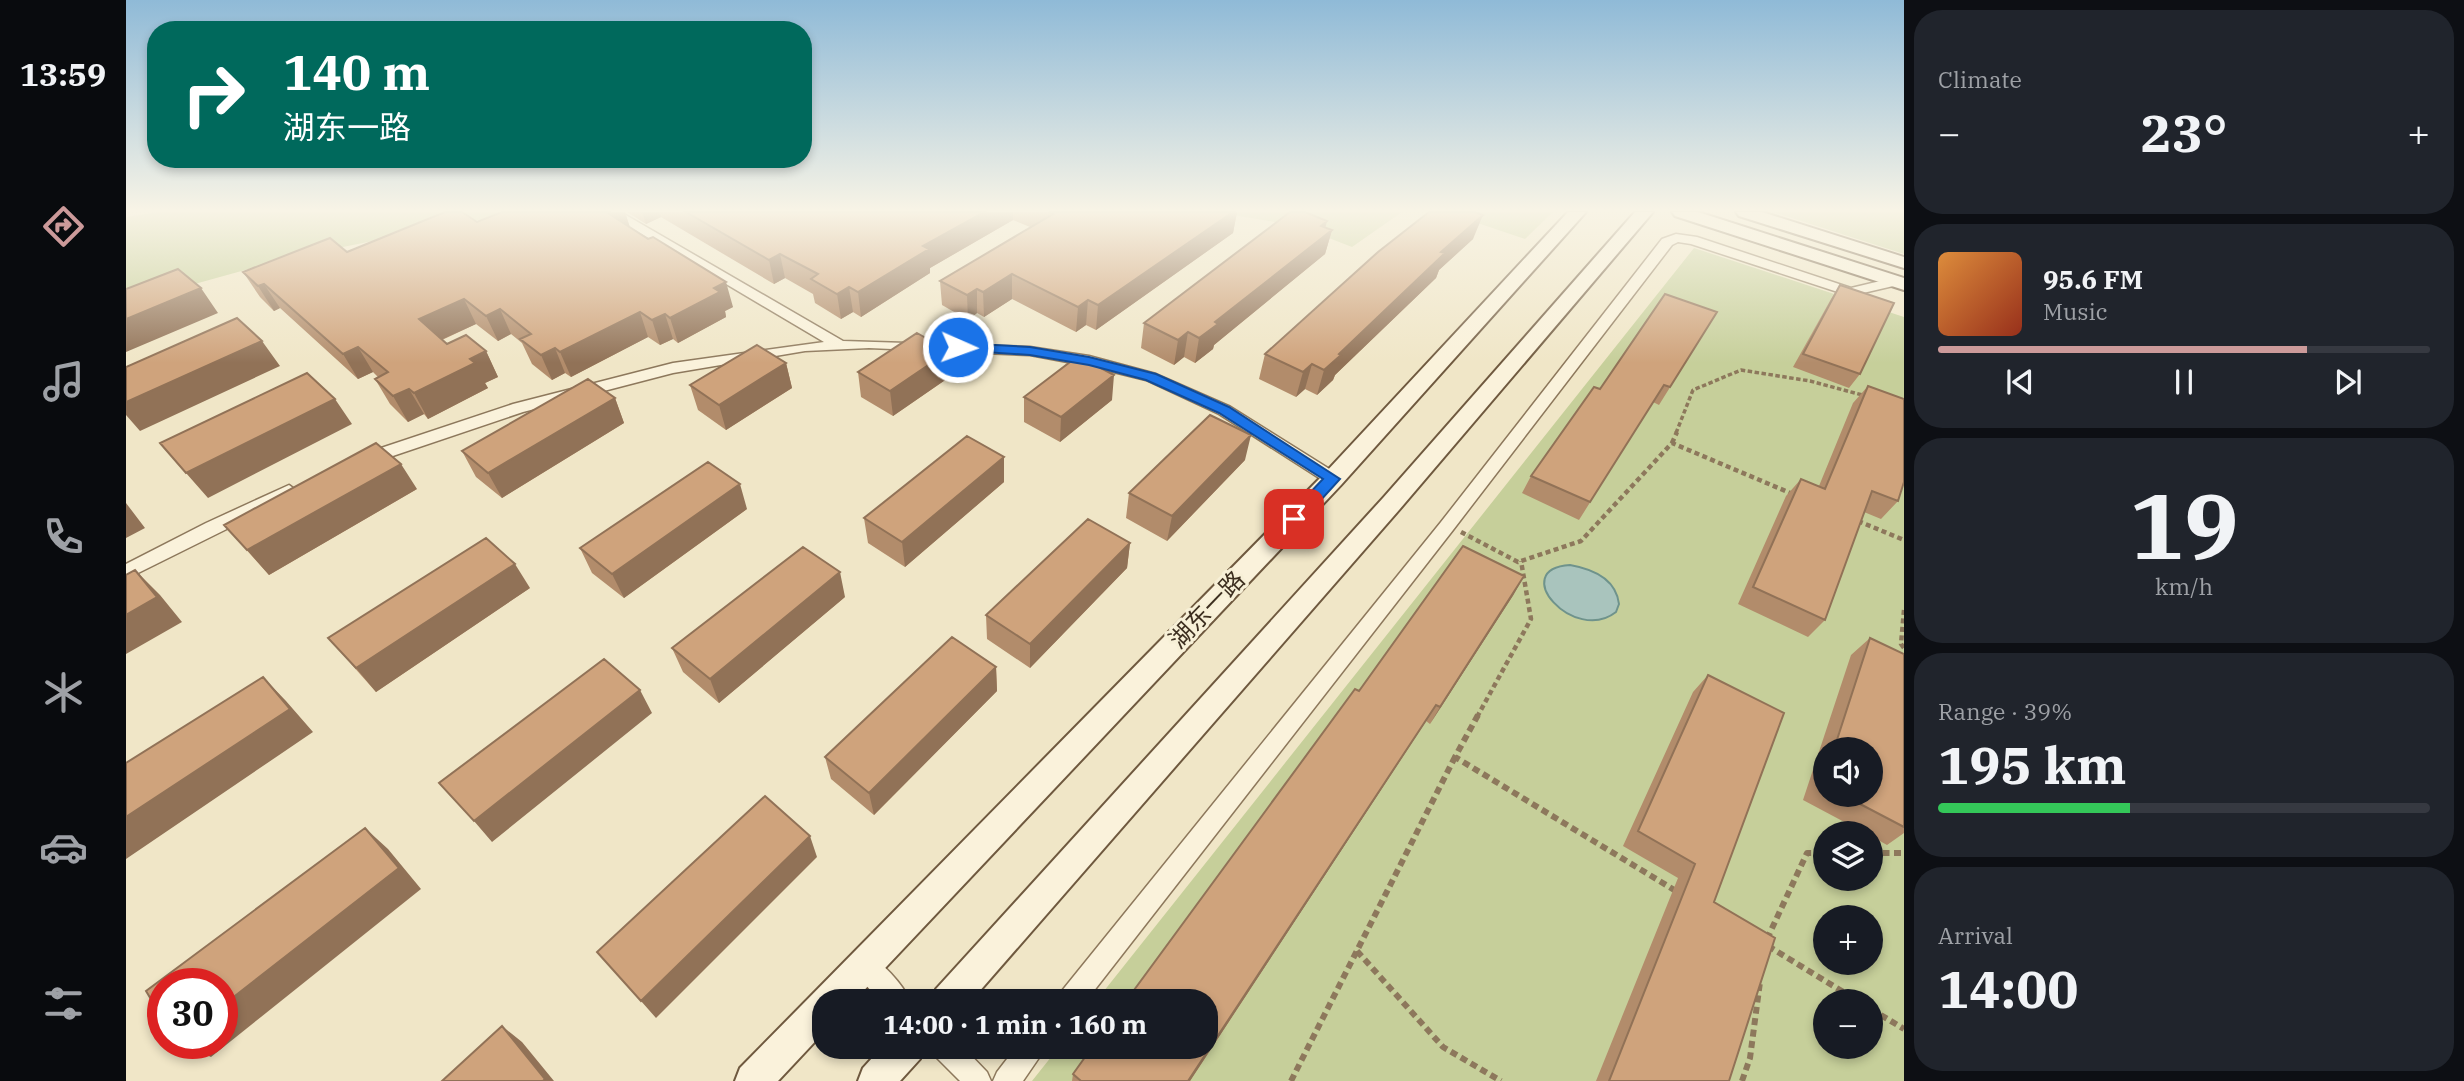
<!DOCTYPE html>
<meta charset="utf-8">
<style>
:root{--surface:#171b24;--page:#20242c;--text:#f1f3f6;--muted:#9ea1a6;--line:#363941;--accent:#cc9a9a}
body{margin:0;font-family:"IBM Plex Serif","Noto Sans SC",serif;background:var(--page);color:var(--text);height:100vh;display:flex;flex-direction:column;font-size:26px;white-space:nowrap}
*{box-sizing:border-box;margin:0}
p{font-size:23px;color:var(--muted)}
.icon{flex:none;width:38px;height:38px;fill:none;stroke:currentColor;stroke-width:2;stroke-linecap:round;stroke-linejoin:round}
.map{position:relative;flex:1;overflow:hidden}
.panel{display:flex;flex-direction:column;gap:10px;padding:10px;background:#0d0f14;width:560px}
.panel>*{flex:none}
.guide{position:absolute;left:21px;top:21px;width:665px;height:147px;border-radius:28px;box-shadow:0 4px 10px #0003;background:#00695c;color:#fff;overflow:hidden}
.controls{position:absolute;left:1687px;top:737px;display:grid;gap:14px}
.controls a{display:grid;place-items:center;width:70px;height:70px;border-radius:50%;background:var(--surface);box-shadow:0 4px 10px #0003;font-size:35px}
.speed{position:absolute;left:21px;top:968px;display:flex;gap:14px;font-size:35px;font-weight:700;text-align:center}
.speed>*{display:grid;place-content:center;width:91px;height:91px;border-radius:50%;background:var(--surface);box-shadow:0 4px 10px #0003;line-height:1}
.speed .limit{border:10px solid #d22;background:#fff;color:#111}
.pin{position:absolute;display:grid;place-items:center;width:60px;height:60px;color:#fff;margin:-30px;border-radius:14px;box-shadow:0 4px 10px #0006}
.me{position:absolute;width:77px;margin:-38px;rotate:92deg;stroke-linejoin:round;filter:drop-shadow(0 0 5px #0008)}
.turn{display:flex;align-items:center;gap:24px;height:147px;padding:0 21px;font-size:32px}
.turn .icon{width:91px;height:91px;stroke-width:2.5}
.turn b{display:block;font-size:49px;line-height:60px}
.big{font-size:52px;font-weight:700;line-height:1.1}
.panel .widget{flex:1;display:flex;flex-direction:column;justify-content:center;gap:10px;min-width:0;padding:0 24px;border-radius:28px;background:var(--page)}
.panel .dial{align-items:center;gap:0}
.dial b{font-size:91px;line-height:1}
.song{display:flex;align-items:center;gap:21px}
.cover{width:84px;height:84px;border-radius:10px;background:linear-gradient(135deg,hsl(30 70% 55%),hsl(10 70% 35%))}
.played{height:7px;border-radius:4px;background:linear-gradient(90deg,var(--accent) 75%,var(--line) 75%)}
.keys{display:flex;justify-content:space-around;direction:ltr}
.heat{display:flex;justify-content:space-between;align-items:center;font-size:38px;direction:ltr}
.charge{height:10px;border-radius:5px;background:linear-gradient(90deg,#34c759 39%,var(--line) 0)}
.trip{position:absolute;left:686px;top:989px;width:406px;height:70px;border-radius:28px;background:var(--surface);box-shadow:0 4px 10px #0003;font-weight:700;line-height:70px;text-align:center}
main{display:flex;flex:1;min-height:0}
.tabs{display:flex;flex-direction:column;width:126px;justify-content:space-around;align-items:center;background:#090b0e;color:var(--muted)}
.tabs .icon{width:49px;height:49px}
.tabs .current{color:var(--accent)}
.tabs b{font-size:32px;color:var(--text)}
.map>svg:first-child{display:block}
.green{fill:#c6cf9a;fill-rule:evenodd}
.water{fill:#a9c4bd;stroke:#6f938c;stroke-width:2}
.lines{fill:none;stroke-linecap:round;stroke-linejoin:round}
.minor-casing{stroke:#8d785c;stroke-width:3}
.secondary-casing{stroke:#6f593f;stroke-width:4}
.path-far2{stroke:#8d785c;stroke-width:3.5;stroke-dasharray:4.5 2.5;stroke-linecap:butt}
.path-far1{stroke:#8d785c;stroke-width:4.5;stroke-dasharray:5 3.5;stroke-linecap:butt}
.path{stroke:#8d785c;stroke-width:6;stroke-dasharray:7 4.5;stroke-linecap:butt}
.minor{fill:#faf2db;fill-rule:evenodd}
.secondary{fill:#faf2db;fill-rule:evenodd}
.wall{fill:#b28c6b;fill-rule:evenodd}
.shaded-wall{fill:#917257}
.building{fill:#cfa37c;stroke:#917257;stroke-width:2}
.route{fill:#1a73e8;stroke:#114b97;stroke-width:2}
.labels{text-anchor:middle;stroke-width:6;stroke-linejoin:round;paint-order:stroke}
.street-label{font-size:24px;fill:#3d2f20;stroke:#f7f0d7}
</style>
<main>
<nav class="tabs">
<b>13:59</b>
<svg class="icon current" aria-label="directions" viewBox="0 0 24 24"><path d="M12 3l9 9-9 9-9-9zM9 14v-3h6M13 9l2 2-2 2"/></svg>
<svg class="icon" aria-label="music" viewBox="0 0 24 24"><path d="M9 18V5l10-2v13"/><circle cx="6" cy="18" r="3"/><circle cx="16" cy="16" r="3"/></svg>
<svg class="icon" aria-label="phone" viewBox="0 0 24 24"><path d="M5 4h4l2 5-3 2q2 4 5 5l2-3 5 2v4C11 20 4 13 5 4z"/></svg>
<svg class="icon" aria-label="climate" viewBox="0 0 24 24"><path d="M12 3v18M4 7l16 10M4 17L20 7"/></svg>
<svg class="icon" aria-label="car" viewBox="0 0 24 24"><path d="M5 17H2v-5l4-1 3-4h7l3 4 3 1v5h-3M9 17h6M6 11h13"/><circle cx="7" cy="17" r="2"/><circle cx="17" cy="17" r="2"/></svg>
<svg class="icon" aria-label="filters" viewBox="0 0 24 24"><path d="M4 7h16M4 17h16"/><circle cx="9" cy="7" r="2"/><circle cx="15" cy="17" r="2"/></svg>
</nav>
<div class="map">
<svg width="1778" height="1081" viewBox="0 0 1778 1081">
<rect width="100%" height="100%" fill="#f0e6c7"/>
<!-- green -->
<path class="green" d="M32,212H391L162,258L0,303V217Z
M1089,212H1276L1226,247L1172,226Z
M1319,212H1427L1399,239Z
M1647,212H1778V254Z
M1568,248L1778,317V1081H906L933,1047L1080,1046V1001H970ZM1699,749H1745V794H1699ZM1699,833H1745V878H1699ZM1699,917H1745V962H1699ZM1699,1001H1745V1046H1699Z"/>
<!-- water -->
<path class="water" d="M1444,565C1467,569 1490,579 1493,604L1490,612C1448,645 1381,569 1444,565Z"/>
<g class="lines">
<!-- minor casing -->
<g class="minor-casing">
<path id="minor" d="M498,214L717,341L904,347L963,356L1030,374L1103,406L1213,475L1215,479L1207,485L1201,483L1093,414L1020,380L963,366L904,355L743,348L679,351L547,373L397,412L243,464H231L229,460L231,456L387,404L547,363L698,342L494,221L492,218Z
M1550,234L1571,237L1725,288L1771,277L1778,281L1776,284L1724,296L1565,244L1552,242L1546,245L1327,530L960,1001H932L935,992L1315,522L1536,239Z
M163,485L171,491L169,495L0,579V564L80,523Z
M738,953C755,960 777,984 784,1001H755L729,974L726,965L729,956Z
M804,1046H836L861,1072L865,1081H834L808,1055Z
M891,1046H921L897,1081H867L871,1072Z"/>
</g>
<!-- secondary casing -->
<g class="secondary-casing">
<path id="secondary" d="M1442,212H1460L1215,485L728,1001H698V1032L652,1081H609L614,1068L1199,473Z
M1509,212H1527L1273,510L845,1001H805L810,989L1257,498Z
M1546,212H1572L1778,278V290L1549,216Z
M1610,212H1636L1778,257V268L1613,216Z
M757,1046H799L794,1059L774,1081H732L737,1068Z"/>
</g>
<!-- path-far2 -->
<path class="path-far2" d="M1550,433L1567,390L1615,370L1684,381L1740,396"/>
<!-- path-far1 -->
<path class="path-far1" d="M1546,443L1551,432
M1732,521L1778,540
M1335,532L1392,562L1455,541L1546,443L1669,495
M1778,610L1775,644L1778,648
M1351,717L1405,619L1395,561"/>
<!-- path -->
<path class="path" d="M1352,715L1329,757L1550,891
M1745,853H1778
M1641,939L1681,853H1699
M1642,946L1732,1001
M1231,951L1317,1047L1375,1081
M1745,1009L1778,1029
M1165,1081L1329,757
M1616,1081L1624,1058L1634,982"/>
<!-- minor -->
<use href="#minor" class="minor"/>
<!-- secondary -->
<use href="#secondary" class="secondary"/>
</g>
<!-- wall -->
<path class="wall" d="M376,212H499L504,228L607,307L599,311L600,317L552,343L547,339L534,345L522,337L445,377L439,373L426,380L406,364L396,343L385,334L372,341L350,324L316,340L321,344L360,351L372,377L359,383L362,388L302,419L298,414L282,422L264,404L249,379L252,377L247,372L232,379L154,308L148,311L134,297L117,272L221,252L351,222Z
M501,212H1111L1107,233L970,330L960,325L950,332L886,299L858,317L851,313L842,320L816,305L814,281L904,227L887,220L804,268V273L735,317L727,312L715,319L689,303L687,294L659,278L648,284L535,217L520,224Z
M1353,212L1347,239L1313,270L1310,278L1209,375L1207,380L1191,395L1179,389L1170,397L1133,379L1139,354Z
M1199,227L1206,230L1199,254L1088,345L1087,349L1069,363L1058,357L1048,365L1015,348L1018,323Z
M1714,285L1734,374L1723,388L1667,367L1705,299Z
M1591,312L1533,405L1527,402L1453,520L1396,493L1405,476L1474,389Z
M823,351L825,376L767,416L735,397L732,372Z
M660,363L666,388L600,430L572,410L564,385Z
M1742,386L1772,501L1755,519L1738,512L1699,620L1682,637L1612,604L1660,496L1675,479L1693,486L1727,403Z
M898,397L986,400L934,442L898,422Z
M489,398L498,423L376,498L350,477L336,451Z
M878,457V482L779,567L742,543L738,518Z
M1119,460L1041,541L1000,518L1003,493Z
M291,489L143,575L98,525Z
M621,509L498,598L466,573L454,548Z
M1004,543L1001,568L904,668L861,639L860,615Z
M404,588L250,692L202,638Z
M1388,594L1304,724L1300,721L1064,1081H946L947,1074L1233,691Z
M719,597L593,703L557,672L546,648Z
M1744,638L1778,654V833L1761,845L1745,836V833H1739L1677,800L1725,655ZM1699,749H1745V794H1699Z
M870,667L871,691L748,815L705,779L699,757Z
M1582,675L1588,902L1603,1081H1470L1552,878L1497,846L1567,692Z"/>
<!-- shaded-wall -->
<path class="shaded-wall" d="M485,212H499L505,231L482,213Z
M516,212H533L535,217L520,224Z
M858,212H887V220L804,268V273L735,317L732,292L797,246Z
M1107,212H1111L1107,233L970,330L972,305Z
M1349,212H1353L1349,222L1357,215L1347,239L1313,270L1310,278L1209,375L1207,380L1191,395L1198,370Z
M1201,221L1197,237L1206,230L1199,254L1088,345L1087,349L1069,363L1073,338L1089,322Z
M654,254L659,278L648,284L643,260Z
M886,274V299L858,317L857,292Z
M600,282L607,307L599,311L600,317L552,343L544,318L588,288Z
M138,284L154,308L148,311L132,286Z
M723,287L727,312L715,319L711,294Z
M75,288L92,313L0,352V319Z
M851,289V313L842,320L841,295Z
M338,299L350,324L306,344L293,319Z
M962,300L960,325L950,332L952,307Z
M374,309L385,334L372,341L360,316Z
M514,312L522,337L445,377L434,352Z
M539,314L547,339L534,345L526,320Z
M1062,332L1058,357L1048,365L1052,340Z
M136,341L154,366L14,431L0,415V402Z
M232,347L247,372L232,379L217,354Z
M429,348L439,373L426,380L415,355Z
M360,351L372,377L359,383L362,388L302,419L288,393L344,359Z
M823,351L825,376L767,416L764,391Z
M660,363L666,388L600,430L593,405Z
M1186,364L1179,389L1170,397L1177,372Z
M988,375L986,400L934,442L935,417Z
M283,389L298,414L282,422L267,396Z
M489,398L498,423L376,498L362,473Z
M209,399L226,424L82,498L60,473Z
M1125,435L1119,460L1041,541L1046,516Z
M878,457V482L779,567L776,542Z
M275,464L291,489L143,575L121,550Z
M614,484L621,509L498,598L486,574Z
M0,503L19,528L0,538Z
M1004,543L1001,568L904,668V644Z
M389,564L404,588L250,692L230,668Z
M9,570L34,595L56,622L0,654V615Z
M714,572L719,597L593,703L584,679Z
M1398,576L1388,594L1304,724L1314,707Z
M870,667L871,691L748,815L743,793Z
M137,677L160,701L187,732L0,859V817Z
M514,690L526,713L366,842L348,821Z
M1310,705L1300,721L1064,1081H1062Z
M239,828L262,849L295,889L85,1057L54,1043H96V1006Z
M684,836L691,857L530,1018L515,1001Z
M376,1026L396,1042L428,1081H417Z"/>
<!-- building -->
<path class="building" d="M319,212H336L351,222L376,212H485L482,213L522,239L527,237L600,282L588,288L594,292L544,318L539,314L526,320L514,312L434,352L429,348L415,355L394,339L405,334L374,309L360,316L338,299L293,319L321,344L340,335L360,351L344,359L349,363L288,393L283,389L267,396L249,379L262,372L232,347L217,354L138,284L132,286L117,272L204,238L221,252Z
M560,212H858L797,246L803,249L732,292L723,287L711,294L685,279L692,274L654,254L643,260Z
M923,212H1107L972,305L962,300L952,307L886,274L857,292L851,289L841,295L814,281L927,214Z
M1164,212H1179L1201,221L1195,226L1206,230L1089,322L1092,324L1073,338L1062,332L1052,340L1018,323Z
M1303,212H1349L1357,215L1315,252L1319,253L1213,354L1215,355L1198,370L1186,364L1177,372L1139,354L1252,252Z
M52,269L75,288L0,319V289Z
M1714,285L1768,303L1734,374L1677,354Z
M1539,294L1591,312L1544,387L1538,385L1464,502L1405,476L1468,387L1474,389Z
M111,318L136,341L0,402V367Z
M791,333L823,351L764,391L732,372Z
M631,345L660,363L593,405L564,385Z
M952,356L988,375L935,417L898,397Z
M181,373L209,399L60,473L34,443Z
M462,379L489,398L362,473L336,451Z
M1742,386L1778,399V482L1772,501L1746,491L1699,620L1627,587L1675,479L1699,489Z
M1084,415L1125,435L1046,516L1003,493Z
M841,436L878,457L776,542L738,518Z
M250,443L275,464L121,550L98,525Z
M582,462L614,484L486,574L454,548Z
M962,519L1004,543L904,644L860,615Z
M360,538L389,564L230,668L202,638Z
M1337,546L1398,576L1314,707L1310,705L1062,1081H955L947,1074L967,1046H1080V1001H1000L1229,689L1233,691Z
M677,547L714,572L584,679L546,648Z
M9,570L31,597L0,615V575Z
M826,637L870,667L743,793L699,757Z
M1744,638L1778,654V827L1715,794H1745V749H1708Z
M478,659L514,690L348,821L313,783Z
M1582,675L1658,713L1588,902L1649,938L1603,1081H1483L1569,864L1512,831Z
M137,677L164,709L0,817V763Z
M1699,775V786L1696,785Z
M639,796L684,836L515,1001L471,952Z
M239,828L273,868L96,1006V984H37V1019L20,991Z
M376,1026L419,1079L417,1081H316Z"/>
<!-- sky -->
<linearGradient id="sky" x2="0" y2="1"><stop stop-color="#8fbad7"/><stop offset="0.58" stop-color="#f8f4e6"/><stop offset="1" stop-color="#f8f4e6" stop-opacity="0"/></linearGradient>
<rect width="1778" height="363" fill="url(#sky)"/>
<!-- route -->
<path class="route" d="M832,343L904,347L963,357L1030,374L1103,407L1214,479L1174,523H1163L1160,519L1163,515L1197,479L1093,413L1020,380L963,365L904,355L827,350L825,347Z"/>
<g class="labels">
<!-- street labels -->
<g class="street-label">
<text transform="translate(1081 610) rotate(-46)" y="8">湖东一路</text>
</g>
</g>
</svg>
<div class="controls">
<a><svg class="icon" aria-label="sound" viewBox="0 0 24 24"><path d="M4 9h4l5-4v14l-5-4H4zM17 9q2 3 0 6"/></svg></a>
<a><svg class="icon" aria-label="layers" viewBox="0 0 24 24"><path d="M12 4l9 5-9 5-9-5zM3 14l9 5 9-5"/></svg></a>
<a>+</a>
<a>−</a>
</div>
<div class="speed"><div class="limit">30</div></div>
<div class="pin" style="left:1168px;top:519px;background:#d93025"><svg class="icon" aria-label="arrive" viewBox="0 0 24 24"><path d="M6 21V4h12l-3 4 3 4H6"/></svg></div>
<svg class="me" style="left:832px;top:347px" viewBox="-20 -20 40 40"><circle r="17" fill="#1a73e8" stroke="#fff" stroke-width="3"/><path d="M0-11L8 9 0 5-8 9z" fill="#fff"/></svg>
<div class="trip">14:00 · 1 min · 160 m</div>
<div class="guide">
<div class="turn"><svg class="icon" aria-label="right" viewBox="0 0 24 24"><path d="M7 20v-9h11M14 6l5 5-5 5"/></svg><div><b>140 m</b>湖东一路</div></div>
</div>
</div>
<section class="panel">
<div class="widget"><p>Climate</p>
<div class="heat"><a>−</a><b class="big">23°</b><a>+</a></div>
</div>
<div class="widget">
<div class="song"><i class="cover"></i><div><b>95.6 FM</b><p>Music</p></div></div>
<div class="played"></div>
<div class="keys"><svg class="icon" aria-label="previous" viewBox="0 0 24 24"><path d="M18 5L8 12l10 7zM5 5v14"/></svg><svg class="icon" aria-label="pause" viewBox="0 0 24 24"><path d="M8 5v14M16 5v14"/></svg><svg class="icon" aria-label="next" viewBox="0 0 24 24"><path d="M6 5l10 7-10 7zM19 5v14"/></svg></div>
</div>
<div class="widget dial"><b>19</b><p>km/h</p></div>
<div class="widget"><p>Range · 39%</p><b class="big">195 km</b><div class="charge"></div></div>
<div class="widget"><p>Arrival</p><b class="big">14:00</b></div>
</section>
</main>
